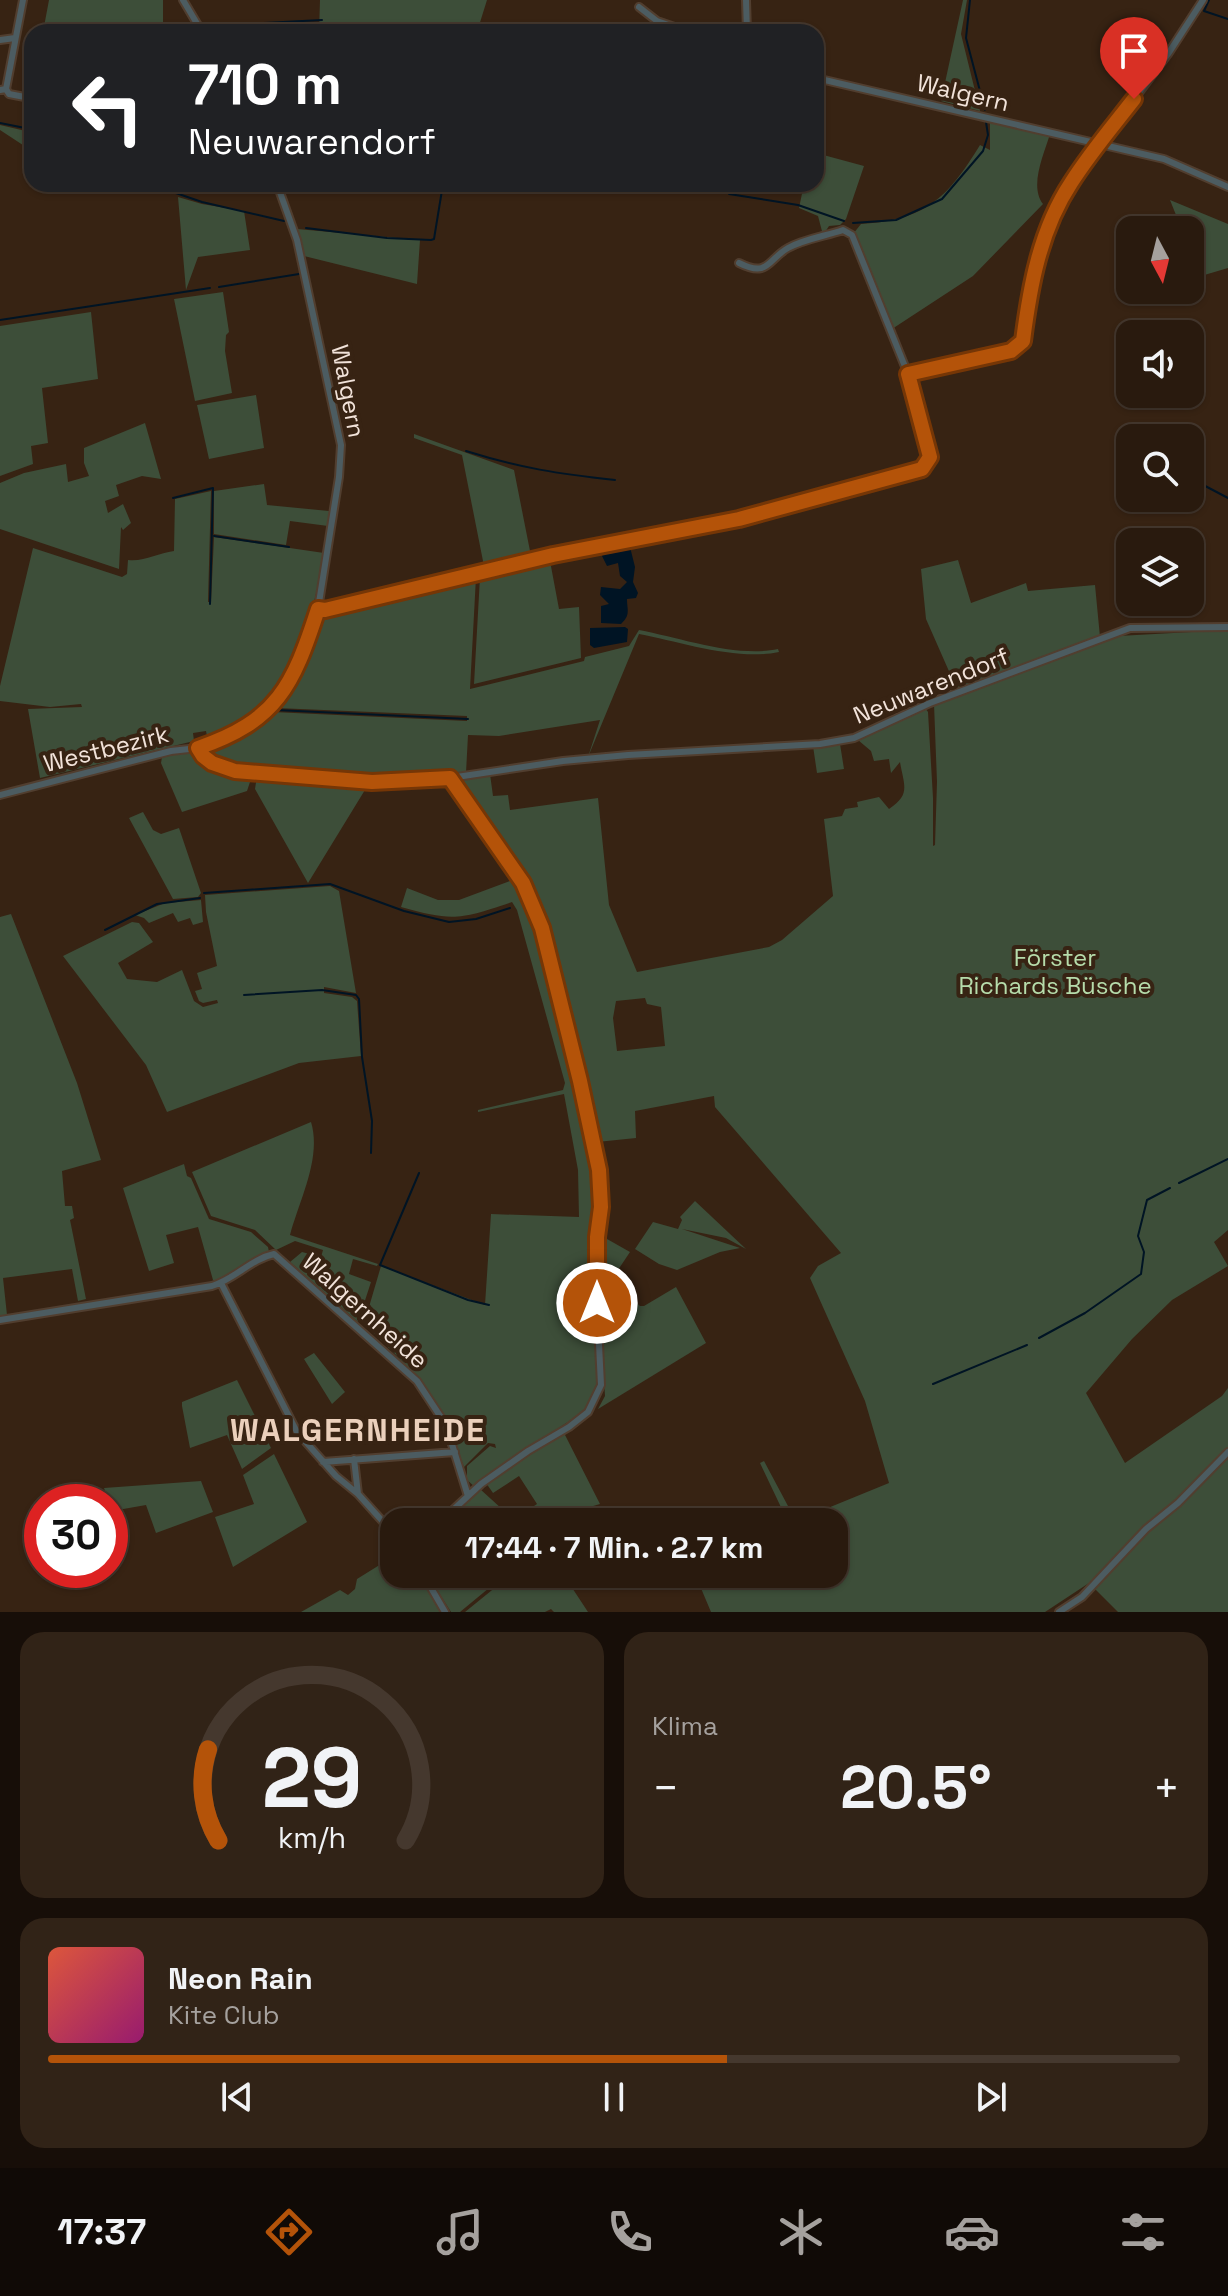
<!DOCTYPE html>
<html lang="de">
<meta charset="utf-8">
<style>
:root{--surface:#291a0e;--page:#312317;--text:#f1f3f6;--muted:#a5a19e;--line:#45382e;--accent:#b45309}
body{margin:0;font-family:"Space Grotesk",sans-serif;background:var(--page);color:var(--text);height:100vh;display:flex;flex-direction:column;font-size:30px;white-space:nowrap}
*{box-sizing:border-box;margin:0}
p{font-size:26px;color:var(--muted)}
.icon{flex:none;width:44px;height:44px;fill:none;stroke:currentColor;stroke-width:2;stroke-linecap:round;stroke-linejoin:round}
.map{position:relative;height:1612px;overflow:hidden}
.drawer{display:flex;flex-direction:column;gap:20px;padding:20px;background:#170e08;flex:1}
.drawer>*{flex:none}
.guide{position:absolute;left:24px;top:24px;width:800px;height:168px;border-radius:24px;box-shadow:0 2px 6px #0004,0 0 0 2px var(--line);background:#202124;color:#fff;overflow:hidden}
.needle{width:52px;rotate:173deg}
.tools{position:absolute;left:1116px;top:216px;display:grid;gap:16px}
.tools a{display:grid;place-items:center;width:88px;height:88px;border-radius:16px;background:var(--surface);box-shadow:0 2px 6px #0004,0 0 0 2px var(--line);font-size:40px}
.speed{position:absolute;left:24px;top:1484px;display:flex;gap:16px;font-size:40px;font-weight:700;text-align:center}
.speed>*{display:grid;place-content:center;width:104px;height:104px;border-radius:50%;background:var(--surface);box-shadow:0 2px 6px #0004,0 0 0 2px var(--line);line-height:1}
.speed .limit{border:12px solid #d22;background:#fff;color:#111}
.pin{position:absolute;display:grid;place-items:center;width:68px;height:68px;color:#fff;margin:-82px -34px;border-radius:50% 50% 50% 0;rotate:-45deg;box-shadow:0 0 8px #0007}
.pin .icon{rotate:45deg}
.me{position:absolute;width:88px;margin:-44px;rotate:0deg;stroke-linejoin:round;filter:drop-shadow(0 0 6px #0008)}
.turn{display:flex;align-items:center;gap:28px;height:168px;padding:0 32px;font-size:36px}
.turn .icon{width:104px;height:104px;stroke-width:2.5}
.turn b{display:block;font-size:56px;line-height:68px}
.big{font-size:60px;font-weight:700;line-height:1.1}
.drawer .tile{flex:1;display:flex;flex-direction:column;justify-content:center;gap:12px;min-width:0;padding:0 28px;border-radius:24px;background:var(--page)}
.drawer .dial{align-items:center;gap:0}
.dial svg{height:208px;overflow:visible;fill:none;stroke:var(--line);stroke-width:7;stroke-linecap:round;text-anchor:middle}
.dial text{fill:var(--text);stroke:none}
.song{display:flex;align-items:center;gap:24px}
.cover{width:96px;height:96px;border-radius:12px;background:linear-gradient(135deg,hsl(10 70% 55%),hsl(320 70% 35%))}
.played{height:8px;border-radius:4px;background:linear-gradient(90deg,var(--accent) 60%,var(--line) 60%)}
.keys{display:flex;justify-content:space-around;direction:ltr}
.heat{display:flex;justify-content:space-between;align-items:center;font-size:44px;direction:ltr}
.drawer .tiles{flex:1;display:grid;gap:20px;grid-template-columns:1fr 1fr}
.tile:last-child{grid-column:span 2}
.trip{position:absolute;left:380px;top:1508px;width:468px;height:80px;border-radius:24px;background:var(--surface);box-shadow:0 2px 6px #0004,0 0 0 2px var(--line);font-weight:700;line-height:80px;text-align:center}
.tabs{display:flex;height:128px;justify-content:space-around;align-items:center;background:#100a06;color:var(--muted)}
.tabs .icon{width:56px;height:56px}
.tabs .on{color:var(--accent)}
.tabs b{font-size:36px;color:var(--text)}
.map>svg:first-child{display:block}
.built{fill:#442a16}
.green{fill:#3d4e39;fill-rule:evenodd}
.water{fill:#001424}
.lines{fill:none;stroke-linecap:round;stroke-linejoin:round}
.stream{stroke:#001424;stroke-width:2}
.street-casing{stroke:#513e2f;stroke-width:10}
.street{stroke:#4c5c61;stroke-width:6}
.route-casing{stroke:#753606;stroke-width:20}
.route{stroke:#b45309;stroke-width:14}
.labels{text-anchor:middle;stroke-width:8;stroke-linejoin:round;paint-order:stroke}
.street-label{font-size:24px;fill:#f2e3da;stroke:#372313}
.park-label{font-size:24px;fill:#b6dcab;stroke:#372313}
.district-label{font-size:32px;font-weight:bold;letter-spacing:2px;fill:#ebd0bc;stroke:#372313}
</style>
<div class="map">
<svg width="1228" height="1612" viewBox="0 0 1228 1612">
<rect width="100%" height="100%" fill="#372313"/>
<!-- built -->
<path class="built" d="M319,22V32H206L204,29Z"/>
<!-- green -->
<path class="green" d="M49,0H163V32H105L103,29L89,30V32H43Z
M320,0H487L477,32H319Z
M963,0H967L961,34L980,111L941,101Z
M32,98V151L0,130V125L30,132L27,124Z
M990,121L1050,134C1044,154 1029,186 1043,204L973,276L892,329L853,234L861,224C925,220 947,199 980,145L990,150Z
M816,153L864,166L846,219L840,225L829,226L823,235L818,216L799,208L804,184H816Z
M178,197L202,204L244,211L250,250L198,257L186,290Z
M1170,200L1228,224V268L1201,276L1190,250V230H1182Z
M297,229L420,240L417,284L304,256Z
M223,292L229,332L226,335L225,351L232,393L195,401L174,299Z
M91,312L98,379L42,388L48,443L31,446L33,464L0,476V326Z
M256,395L264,448L209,459L197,405Z
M145,423L161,479L142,476L116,485L119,496L105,501L108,513L123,504L131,523L123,530L121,527L119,569L0,529V483L24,473L66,464L68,482L89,476L84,463V448Z
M414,434L514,470L531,556L484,566L462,455L414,438Z
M264,484L267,505L329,511L328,526L290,521L286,545L214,534V491Z
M211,491L208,602H211L214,537L324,553C311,626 291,718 208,741L206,731L193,733L194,741L40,778L28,709L82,707L81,704L50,707L0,701V686L33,548L122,577L127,574L128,560C144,562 158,553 174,551L175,499Z
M958,560L971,603L1026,583L1028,591L1095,585L1100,637L1228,630V1230L1214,1242L1228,1266L1172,1300L1132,1339L1086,1393L1125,1463L1222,1396L1228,1388V1612H1118L1089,1583L1045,1612H711L695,1574H834V1522H788L760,1463L764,1461L796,1521L889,1483L865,1401L810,1278L818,1266L841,1253L715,1107L714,1096L635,1111L636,1138L597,1142L572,1033L567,1039L592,1144L599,1188L594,1311L597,1391L588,1409L506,1462L475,1487L467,1480V1466L490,1446L496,1448L495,1444L488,1443L464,1467C439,1396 417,1374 364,1324L381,1266L485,1305L491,1214L579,1217L578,1170L564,1094L478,1112V1110L563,1090L565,1083L517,910L512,902C461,919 454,922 401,907L407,888L438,900H459L515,879L528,898L537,922L548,926L530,888L457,785L458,779L490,774L493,796L508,795L510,810L598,798L609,905L637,972L769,947L782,940L833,896L824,819L842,816L845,809L858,807L857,802L879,797L889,809C911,794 904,786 900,762L891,773L889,759L874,761L871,751L858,740L925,708L928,712L933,798V846L935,845L937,782L934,704L959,694L926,619L921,569ZM645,998L647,1004L661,1007L665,1046L617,1051L613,1018L616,1001Z
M550,561L559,609L579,607L581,658L474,684L480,577Z
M476,577L470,689L584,661L585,657L629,646L639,630C681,638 737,658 778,649L779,652C737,661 681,642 639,634L588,757L600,720L499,736L468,735L466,773L372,779L238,769L225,766L209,756L208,749L246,732L273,712L467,721V716L276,708L288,690L321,621L330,616Z
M840,744L844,769L817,773L813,746Z
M184,752L196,755L222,772L252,776L247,791L182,812L161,763L162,757Z
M257,776L368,785L308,883L255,789Z
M143,812L153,830L161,834L179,828L201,893L198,897L173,899L129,818Z
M330,886L339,891L356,993L324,987V993L352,997L357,1001L361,1056L299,1063L167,1112L146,1065L63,956L132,922L139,923L153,942L118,963L127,979L157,982L182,970L194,1001L203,1007L218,1003L217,1000L203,1003L199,1001L195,991L202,989L197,973L217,966L206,912L205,895Z
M201,900L203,922L193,925L190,918L178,922L173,913L149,923L144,918L135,915L165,903Z
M11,914L77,1083L101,1160L62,1171L65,1206H72L74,1218L70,1220L86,1299L78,1301L72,1269L3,1278L7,1315L0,1316V917Z
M311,1122C322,1158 299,1201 290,1235L378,1264L377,1266L353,1259L349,1274L371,1282L358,1322L290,1262L302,1252L321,1257L323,1250L295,1241L276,1250L255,1230L211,1216L192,1172Z
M184,1164L187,1176L191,1178L209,1219L251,1232L268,1247L269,1252L218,1282L213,1280L198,1227L166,1235L174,1263L149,1271L123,1188Z
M695,1201L746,1249L726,1238L682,1229L740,1248L720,1252L677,1270L659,1264L635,1249L653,1222L678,1229L682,1220L680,1217Z
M600,1235L630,1252L602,1294H600Z
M676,1287L706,1343L598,1409L605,1396L600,1317L632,1299L640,1306H644Z
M314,1353L345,1392L332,1404L304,1359Z
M237,1380L271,1448L242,1469L227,1435L190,1448L182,1406V1402Z
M564,1433L600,1504L573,1512L559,1522H536L528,1510L537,1504L519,1476L493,1493L486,1483Z
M274,1454L307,1522L233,1567L215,1517L254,1504L243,1475Z
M201,1481L213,1512L156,1533L146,1505L112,1511L104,1488Z
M480,1489L502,1509L488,1522H444Z
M394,1556V1574H419L440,1612H301L340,1590L348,1595L355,1589L357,1579Z
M427,1574H506L460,1612H451Z
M512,1574H563L588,1612H554L551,1609L545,1612H465Z"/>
<!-- water -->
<path class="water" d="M630,547L635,567L633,582L638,593L636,598L627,599C627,610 631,615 621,624L601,623V606L609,604L600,595L601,587L620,589L627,582L620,576L618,563L607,566L602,556L604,552L613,548Z
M625,627L628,629L627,642L594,648L590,645V628Z"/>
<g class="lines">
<!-- stream -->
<path class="stream" d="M970,0L966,38L985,110
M1209,0L1204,11L1228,19
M204,26L322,20
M0,123L30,129
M669,184L721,193
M170,191L202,202L284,221
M729,194L798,205L844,221
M853,223L896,220L942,199L983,151L988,135L986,122
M306,228L387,238L431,240L434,239L443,184
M219,287L299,274
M0,320L210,288
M466,451C520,468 559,474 615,480
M1190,478L1228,498
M173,498L213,488L210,604
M214,536L289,547
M276,710L468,719
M204,893L330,884L404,911L449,922L476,919L510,908
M105,930L157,904L200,898
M244,995L322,990L356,995L359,999L362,1057L372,1121L371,1153
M419,1173L380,1265L468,1300L489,1305
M1179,1183L1228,1159
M1039,1338L1085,1313L1141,1274L1144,1252L1138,1236L1147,1200L1170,1188
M933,1384L1027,1345"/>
<!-- street casing -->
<g class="street-casing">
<path id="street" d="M183,0L202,32
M746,0L747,32
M639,7L657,21L689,32
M0,40L15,38
M816,78L1164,159L1228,187
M6,89L9,94L30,98
M0,90L6,89L23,0
M908,374L1011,351L1023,341L1030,289L1048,226L1071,183L1168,54L1203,0
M318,609L325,610L553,555L710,526L769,512L922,469L930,457L908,374L852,235L843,230C826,236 804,239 788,248C768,259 769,278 739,263
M198,748L203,756L212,763L235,771L372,782L450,778L563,761L628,755L820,744L854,738L930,703L1130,628L1228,627
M0,795L171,751L198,748L220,740L244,729L265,714L288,683L318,609L339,477L341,445L297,240L277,184
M221,1283L297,1432L336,1476L358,1494L394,1534
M0,1320L212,1286C235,1279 251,1259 274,1254L417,1381L446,1425L468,1496
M354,1459L358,1494
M323,1462L455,1452
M440,1522L481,1484L528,1451L569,1427L588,1412L601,1385L597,1303V1237L601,1192L596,1146L580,1081L542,928L531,898L450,778
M423,1574L445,1612
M1059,1612L1082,1597L1146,1529L1178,1503L1228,1452"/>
</g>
<!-- street -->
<use href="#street" class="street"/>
</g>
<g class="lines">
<!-- route casing -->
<g class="route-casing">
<path id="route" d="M597,1303V1237L601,1207L599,1170L580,1081L542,928L523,883L450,778L372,782L235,771L212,763L203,756L198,748C277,721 293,686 318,609L325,610L553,555L739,519L922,469L930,457L908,374L1011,351L1023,341C1030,286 1040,230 1071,183C1090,153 1113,126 1134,99"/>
</g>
<!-- route -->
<use href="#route" class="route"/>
</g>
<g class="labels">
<!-- street labels -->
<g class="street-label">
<text transform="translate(963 93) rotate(13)" y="8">Walgern</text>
<text transform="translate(348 391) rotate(79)" y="8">Walgern</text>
<text transform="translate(931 686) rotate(-22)" y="8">Neuwarendorf</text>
<text transform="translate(106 749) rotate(-14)" y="8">Westbezirk</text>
<text transform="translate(365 1311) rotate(42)" y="8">Walgernheide</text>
</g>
<!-- park labels -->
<g class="park-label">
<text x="1055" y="966">Förster<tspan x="1055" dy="28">Richards Büsche</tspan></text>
</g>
<!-- district labels -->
<g class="district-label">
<text x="358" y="1441">WALGERNHEIDE</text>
</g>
</g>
</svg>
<div class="tools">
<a><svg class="needle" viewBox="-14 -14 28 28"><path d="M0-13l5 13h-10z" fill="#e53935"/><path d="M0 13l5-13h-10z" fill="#a5a19e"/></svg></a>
<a><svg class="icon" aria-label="sound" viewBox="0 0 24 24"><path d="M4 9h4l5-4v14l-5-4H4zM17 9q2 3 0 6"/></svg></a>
<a><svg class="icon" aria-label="search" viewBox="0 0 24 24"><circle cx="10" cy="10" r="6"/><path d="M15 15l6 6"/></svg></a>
<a><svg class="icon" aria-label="layers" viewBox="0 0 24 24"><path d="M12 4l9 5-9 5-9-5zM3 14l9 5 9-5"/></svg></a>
</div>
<div class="speed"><div class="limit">30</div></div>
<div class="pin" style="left:1134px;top:99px;background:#d93025"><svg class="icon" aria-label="arrive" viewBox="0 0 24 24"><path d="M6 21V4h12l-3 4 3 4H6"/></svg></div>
<svg class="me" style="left:597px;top:1303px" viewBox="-20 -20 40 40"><circle r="17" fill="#b45309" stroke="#fff" stroke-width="3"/><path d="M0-11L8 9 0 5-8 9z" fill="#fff"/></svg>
<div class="trip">17:44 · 7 Min. · 2.7 km</div>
<div class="guide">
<div class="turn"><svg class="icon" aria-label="left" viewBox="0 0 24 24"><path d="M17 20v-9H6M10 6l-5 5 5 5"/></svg><div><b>710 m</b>Neuwarendorf</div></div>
</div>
</div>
<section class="drawer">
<div class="tiles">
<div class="tile dial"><svg viewBox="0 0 100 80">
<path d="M14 69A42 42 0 1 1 86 69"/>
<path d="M14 69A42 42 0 0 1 10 34" stroke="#b45309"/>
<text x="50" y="56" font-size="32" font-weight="700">29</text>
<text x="50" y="72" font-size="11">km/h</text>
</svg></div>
<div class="tile"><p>Klima</p>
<div class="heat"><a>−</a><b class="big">20.5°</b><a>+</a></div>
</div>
<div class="tile">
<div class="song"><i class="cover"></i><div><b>Neon Rain</b><p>Kite Club</p></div></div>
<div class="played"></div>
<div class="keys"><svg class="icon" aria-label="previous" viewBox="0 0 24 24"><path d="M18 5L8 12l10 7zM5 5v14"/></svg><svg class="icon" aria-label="pause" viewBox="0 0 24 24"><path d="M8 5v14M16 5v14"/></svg><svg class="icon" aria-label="next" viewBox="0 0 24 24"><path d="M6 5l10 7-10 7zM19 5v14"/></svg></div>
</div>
</div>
</section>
<nav class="tabs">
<b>17:37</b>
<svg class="icon on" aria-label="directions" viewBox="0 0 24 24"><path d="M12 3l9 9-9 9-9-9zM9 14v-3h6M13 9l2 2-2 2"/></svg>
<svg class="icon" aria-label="music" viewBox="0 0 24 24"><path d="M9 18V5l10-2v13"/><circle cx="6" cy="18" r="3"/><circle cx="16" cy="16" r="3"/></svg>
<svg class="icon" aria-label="phone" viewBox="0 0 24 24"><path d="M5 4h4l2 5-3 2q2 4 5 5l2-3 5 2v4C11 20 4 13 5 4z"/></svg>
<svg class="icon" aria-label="climate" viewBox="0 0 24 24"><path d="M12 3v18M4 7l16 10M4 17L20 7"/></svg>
<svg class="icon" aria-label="car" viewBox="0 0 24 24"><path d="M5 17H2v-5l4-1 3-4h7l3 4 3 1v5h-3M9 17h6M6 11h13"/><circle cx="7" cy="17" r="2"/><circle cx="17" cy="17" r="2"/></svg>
<svg class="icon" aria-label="filters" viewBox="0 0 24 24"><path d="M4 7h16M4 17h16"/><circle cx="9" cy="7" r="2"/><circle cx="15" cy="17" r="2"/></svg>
</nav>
